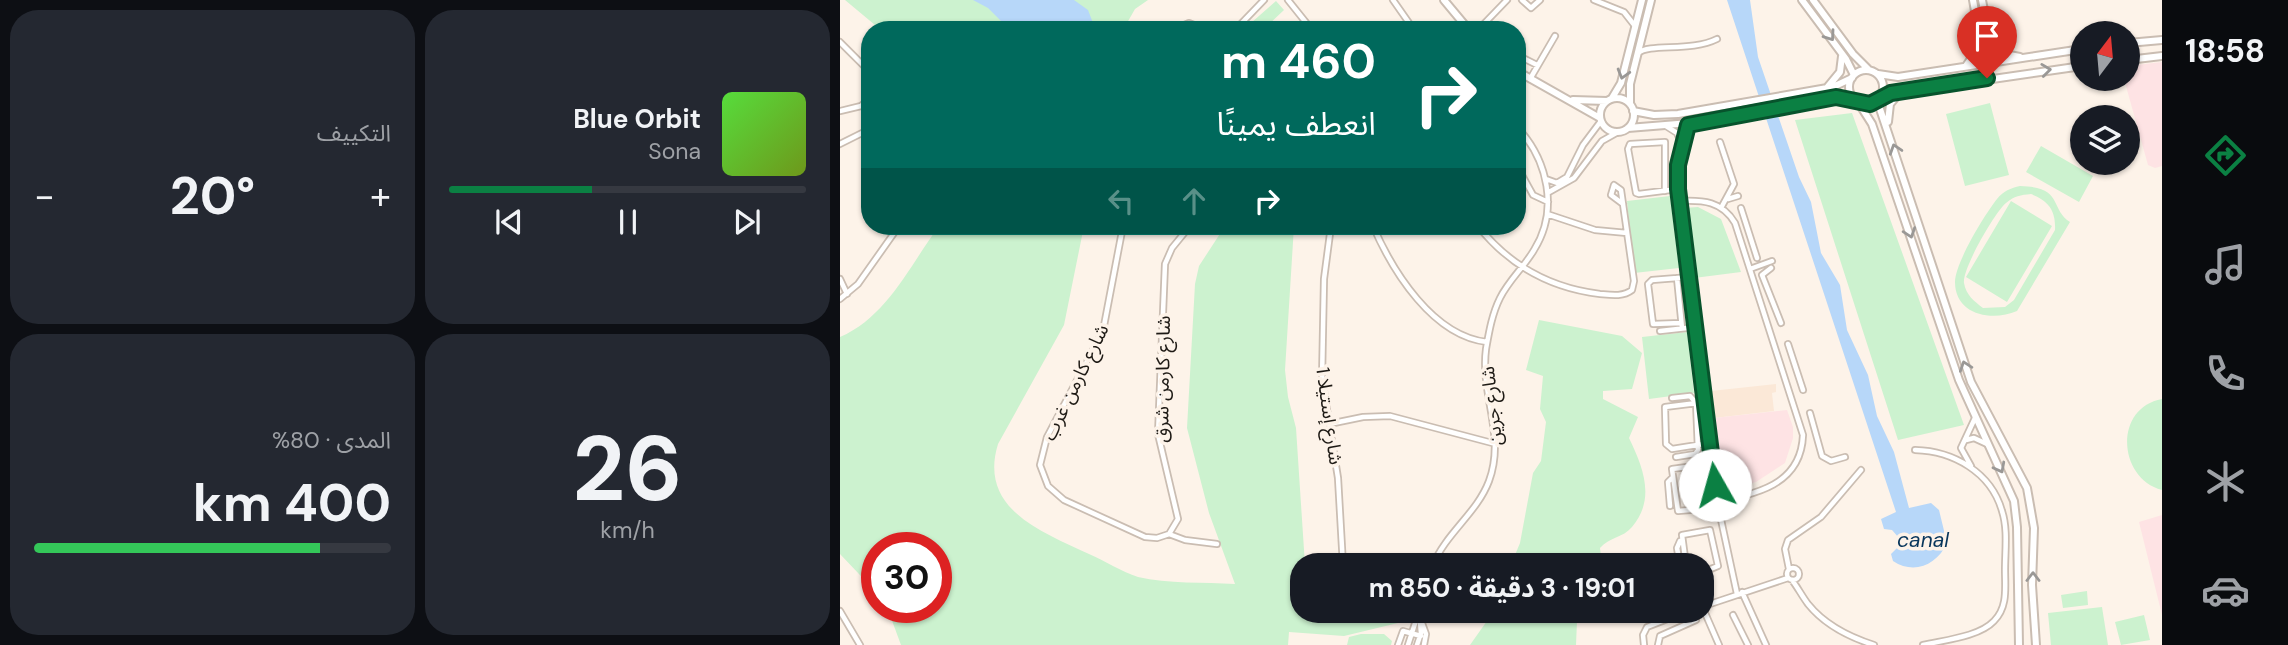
<!DOCTYPE html>
<html lang="ar">
<meta charset="utf-8">
<style>
:root{--surface:#171b24;--page:#242831;--text:#f1f3f6;--muted:#9ea1a6;--line:#363941;--accent:#0b8043}
body{margin:0;font-family:"DM Sans","Noto Sans Arabic",sans-serif;background:var(--page);color:var(--text);direction:rtl;height:100vh;display:flex;flex-direction:column;font-size:26px;white-space:nowrap}
*{box-sizing:border-box;margin:0}
p{font-size:23px;color:var(--muted)}
.icon{flex:none;width:38px;height:38px;fill:none;stroke:currentColor;stroke-width:2;stroke-linecap:round;stroke-linejoin:round}
.map{position:relative;flex:1;overflow:hidden;direction:ltr}
.panel{display:flex;flex-direction:column;gap:10px;padding:10px;background:#0d0f14;width:840px}
.panel>*{flex:none}
.banner{position:absolute;left:21px;top:21px;width:665px;height:214px;border-radius:28px;box-shadow:0 2px 5px #0004;direction:rtl;background:#00695c;color:#fff;overflow:hidden}
.needle{width:46px;rotate:16deg}
.fabs{position:absolute;left:1230px;top:21px;display:grid;gap:14px}
.fabs a{display:grid;place-items:center;width:70px;height:70px;border-radius:50%;background:var(--surface);box-shadow:0 2px 5px #0004;font-size:35px}
.speed{position:absolute;left:21px;top:532px;display:flex;gap:14px;font-size:35px;font-weight:700;text-align:center}
.speed>*{display:grid;place-content:center;width:91px;height:91px;border-radius:50%;background:var(--surface);box-shadow:0 2px 5px #0004;line-height:1}
.speed .limit{border:10px solid #d22;background:#fff;color:#111}
.pin{position:absolute;display:grid;place-items:center;width:60px;height:60px;color:#fff;margin:-72px -30px;border-radius:50% 50% 50% 0;rotate:-45deg;box-shadow:0 0 7px #0007}
.pin .icon{rotate:45deg}
.me{position:absolute;width:77px;margin:-38px;rotate:353deg;stroke-linejoin:round;filter:drop-shadow(0 0 5px #0008)}
.turn{display:flex;align-items:center;gap:24px;height:147px;padding:0 35px;font-size:32px}
.turn .icon{width:91px;height:91px;stroke-width:2.5}
.turn b{display:block;font-size:49px;line-height:60px}
.lanes{display:flex;align-items:center;height:66px;padding:0 35px;background:#0003;justify-content:center;gap:35px;direction:ltr}
.lanes .off{opacity:.35}
.big{font-size:52px;font-weight:700;line-height:1.1}
.panel .tile{flex:1;display:flex;flex-direction:column;justify-content:center;gap:10px;min-width:0;padding:0 24px;border-radius:28px;background:var(--page)}
.panel .dial{align-items:center;gap:0}
.dial b{font-size:91px;line-height:1}
.song{display:flex;align-items:center;gap:21px}
.cover{width:84px;height:84px;border-radius:10px;background:linear-gradient(135deg,hsl(110 70% 55%),hsl(80 70% 35%))}
.played{height:7px;border-radius:4px;background:linear-gradient(90deg,var(--accent) 40%,var(--line) 40%)}
.keys{display:flex;justify-content:space-around;direction:ltr}
.heat{display:flex;justify-content:space-between;align-items:center;font-size:38px;direction:ltr}
.charge{height:10px;border-radius:5px;background:linear-gradient(90deg,#34c759 80%,var(--line) 0)}
.panel .tiles{flex:1;display:grid;gap:10px;grid-template-columns:repeat(2,1fr)}
.trip{position:absolute;left:450px;top:553px;width:424px;height:70px;border-radius:28px;background:var(--surface);box-shadow:0 2px 5px #0004;font-weight:700;line-height:70px;text-align:center;direction:rtl}
main{display:flex;flex:1;min-height:0}
.tab-bar{display:flex;flex-direction:column;width:126px;justify-content:space-around;align-items:center;background:#090b0e;color:var(--muted)}
.tab-bar .icon{width:49px;height:49px}
.tab-bar .on{color:var(--accent)}
.tab-bar b{font-size:32px;color:var(--text)}
.map>svg:first-child{display:block}
.built{fill:#fbe8d7}
.education{fill:#fee3e4}
.green{fill:#ccf2cf;fill-rule:evenodd}
.water{fill:#b7d7f9}
.lines{fill:none;stroke-linecap:round;stroke-linejoin:round}
.street-casing{stroke:#cabdb2;stroke-width:8}
.secondary-casing{stroke:#cabdb2;stroke-width:10}
.street{stroke:#fff;stroke-width:4.5}
.secondary{stroke:#fff;stroke-width:6}
.oneway{stroke:#9a9896}
.route-casing{stroke:#07532c;stroke-width:18}
.route{stroke:#0b8043;stroke-width:12}
.labels{text-anchor:middle;stroke-width:7;stroke-linejoin:round;paint-order:stroke}
.street-label{font-size:19px;fill:#1e1a15;stroke:#fdf3e9}
.water-label{font-size:21px;font-style:italic;fill:#07355b;stroke:#fdf3e9}
</style>
<main>
<nav class="tab-bar">
<b>18:58</b>
<svg class="icon on" aria-label="directions" viewBox="0 0 24 24"><path d="M12 3l9 9-9 9-9-9zM9 14v-3h6M13 9l2 2-2 2"/></svg>
<svg class="icon" aria-label="music" viewBox="0 0 24 24"><path d="M9 18V5l10-2v13"/><circle cx="6" cy="18" r="3"/><circle cx="16" cy="16" r="3"/></svg>
<svg class="icon" aria-label="phone" viewBox="0 0 24 24"><path d="M5 4h4l2 5-3 2q2 4 5 5l2-3 5 2v4C11 20 4 13 5 4z"/></svg>
<svg class="icon" aria-label="climate" viewBox="0 0 24 24"><path d="M12 3v18M4 7l16 10M4 17L20 7"/></svg>
<svg class="icon" aria-label="car" viewBox="0 0 24 24"><path d="M5 17H2v-5l4-1 3-4h7l3 4 3 1v5h-3M9 17h6M6 11h13"/><circle cx="7" cy="17" r="2"/><circle cx="17" cy="17" r="2"/></svg>
</nav>
<div class="map">
<svg width="1322" height="645" viewBox="0 0 1322 645">
<rect width="100%" height="100%" fill="#fdf3e9"/>
<!-- built -->
<path class="built" d="M936,384V392L932,393L934,411L874,418L871,391Z"/>
<!-- education -->
<path class="education" d="M1322,62V166L1315,168L1308,165L1284,79H1288V66Z
M947,410L953,427V438L945,463L916,482L888,489L880,483L874,418Z
M1322,515V615L1299,522Z"/>
<!-- green -->
<path class="green" d="M5,0H308L295,9L283,30H41Z
M436,1L444,10L426,27L427,30H403Z
M1150,103L1169,175L1125,186L1106,114Z
M1012,113L1124,425L1058,440L955,120Z
M1201,146L1253,176L1239,202L1186,172Z
M1180,186C1224,187 1209,208 1230,222L1177,311C1152,322 1115,315 1115,282C1115,263 1145,214 1157,199C1163,191 1171,188 1180,186ZM1191,194C1209,201 1216,211 1215,230L1174,300L1165,307L1143,308C1134,301 1126,295 1124,283C1122,269 1155,212 1166,203C1174,196 1181,195 1191,194Z
M830,196L839,268L794,273L787,201Z
M1171,201L1212,226L1167,302L1126,277Z
M858,207L881,219L901,272L854,278L844,208Z
M99,226H244L224,325L158,444C138,509 202,532 249,554C265,561 282,572 298,577C328,584 364,582 395,584L369,513L347,428L355,284L359,266L385,226H454L445,370L448,397L456,428L465,565H462V611H467L468,620L512,619L524,611H562L558,623L504,636L449,632L448,645H61L47,607H96V548H37V593L0,554V337C47,317 70,265 99,226Z
M699,320L782,336L802,353L792,389L763,391V399L798,417L789,438C803,467 816,499 792,527C783,538 769,537 760,548L762,565H664L675,555L680,543L693,473L701,461L706,422L700,409L703,376L686,370Z
M847,332L854,393L809,399L802,337Z
M1322,399V490C1278,479 1273,408 1322,399Z
M1247,591L1248,605L1223,608L1221,595Z
M1262,607L1268,645H1211L1208,613Z
M654,611H742L737,621L736,645H630Z
M1304,615L1310,640L1281,645L1275,622Z
M521,634H544L552,641L551,645H507L509,637Z"/>
<!-- water -->
<path class="water" d="M133,0H234L248,10L253,23L250,30H170L148,8Z
M887,0H910L918,57L959,177L971,202L981,253L1000,285L1007,330L1028,375L1037,416L1054,452L1069,508L1091,503L1099,510L1107,543C1097,565 1074,575 1053,561L1051,554L1058,547L1059,538L1052,530L1044,529L1041,519L1056,512Z"/>
<g class="lines">
<!-- street casing -->
<g class="street-casing">
<path id="street" d="M448,0L472,30
M553,0L574,30
M682,0L691,8L700,0
M754,0L784,12L795,26
M332,30L349,23L367,30
M395,30L424,0
M638,30L667,0
M0,42L30,72
M798,53C810,43 851,52 877,39
M677,55L697,65
M690,79L715,36
M0,111L21,106L30,98
M850,123L838,165V189L877,501L897,594
M826,126L837,133L842,144
M880,142L894,184L881,208
M0,144L30,129
M677,166L693,195L708,202
M706,179L717,183L727,177L743,145L761,121
M825,191V142L790,144L788,149L796,193L799,194L838,189
M709,192L734,178L762,141L778,132
M888,199L898,196
M840,201C863,200 882,201 895,223L963,435C961,489 909,495 867,503L862,509L838,511L832,469L861,465L867,503
M901,208L917,258
M707,214L755,230L787,233
M283,226L263,331L207,437L200,465L208,486L224,500L305,537L317,538L329,534L338,519L318,434L325,264L332,248L350,226
M491,226L484,279L482,379L498,478L503,565
M533,226C553,272 593,336 647,342
M638,226C669,265 710,288 760,294C771,295 783,297 792,290L794,281L781,190L774,185L771,195L783,204
M931,268L922,275L941,323
M910,269L932,261
M837,278L842,328
M0,279L7,294
M0,299L18,284L59,226
M841,323L813,324L808,284L812,280L850,277
M820,331L856,327
M948,344L963,390
M832,398L850,396L856,403L858,450L855,454L836,457
M865,402L825,407L826,444L832,449L870,443
M970,413L982,456L991,461L1005,457
M489,424L523,417L550,416L656,444
M1126,440L1134,438L1147,444
M1075,450C1113,451 1151,472 1162,511C1168,529 1165,551 1165,570C1165,588 1168,607 1154,621C1139,637 1104,640 1083,645
M1131,466L1121,448L1135,418
M830,506L828,482L832,478
M329,534L345,540L377,544
M840,541L837,548L840,565
M593,565C606,533 637,513 649,481C666,435 640,395 646,349C649,332 652,314 660,298C669,280 684,267 694,250C719,210 708,160 677,127
M846,565L842,535L870,530L878,566L861,573
M947 574a6 6 0 1 1 12 0a6 6 0 1 1-12 0Z
M949,569L945,549L948,540L981,517L1021,470
M952,580C958,588 962,596 968,604C984,624 1009,637 1034,645
M902,592L926,645
M862,606L879,645
M861,607L948,578
M0,611L20,645
M506,611V616
M893,615L908,645
M582,623L586,634L584,645
M558,645L563,631L581,636
M568,645L579,611
M577,645L581,633L579,612
M804,645L803,635L807,627L848,611
M818,645L820,636L856,620"/>
</g>
<!-- secondary casing -->
<g class="secondary-casing">
<path id="secondary" d="M604,0L629,30
M962,0L1006,59L1014,75
M973,0L1013,54L1028,69
M1142,0L1154,63
M1288,43L1322,40
M1150,44L1164,54L1180,57
M1288,60L1322,56
M1126,66L1141,44L1133,0
M1009 87a17 17 0 1 1 34 0a17 17 0 1 1-34 0Z
M677,71L760,118
M1038,74L1058,77L1242,49
M986,89L1000,72L1002,56
M1042,95L1242,66
M772,98L781,83L802,0
M760 115a17 17 0 1 1 34 0a17 17 0 1 1-34 0Z
M733,100L767,101
M1037,100L1131,382L1187,488L1194,528L1192,585L1196,645
M1018,102L1032,124L1119,380L1174,501L1177,527L1179,645
M790,104V84L811,0
M793,111L814,115L838,114L993,87L1012,78
M1048,122L1050,104L1060,92
M788,128L850,123L996,97L1014,99"/>
</g>
<!-- street -->
<use href="#street" class="street"/>
<!-- secondary -->
<use href="#secondary" class="secondary"/>
</g>
<!-- one-way arrows -->
<defs><path id="oneway-chevron" d="M-2-3.5L2.5 0L-2 3.5" fill="none" stroke-width="1.6" stroke-linecap="round" stroke-linejoin="round" transform="scale(1.75)"/></defs>
<g class="oneway">
<use href="#oneway-chevron" transform="translate(990 36) rotate(55)"/>
<use href="#oneway-chevron" transform="translate(1206 70) rotate(-7)"/>
<use href="#oneway-chevron" transform="translate(783 74) rotate(106)"/>
<use href="#oneway-chevron" transform="translate(1055 149) rotate(-108)"/>
<use href="#oneway-chevron" transform="translate(1070 233) rotate(71)"/>
<use href="#oneway-chevron" transform="translate(1125 366) rotate(-109)"/>
<use href="#oneway-chevron" transform="translate(1160 468) rotate(62)"/>
<use href="#oneway-chevron" transform="translate(1193 577) rotate(-90)"/>
</g>
<g class="lines">
<!-- route casing -->
<g class="route-casing">
<path id="route" d="M875,485L838,189V165L848,125L996,97L1030,104L1051,93L1147,78"/>
</g>
<!-- route -->
<use href="#route" class="route"/>
</g>
<g class="labels">
<!-- street labels -->
<g class="street-label">
<text transform="translate(322 379) rotate(-89)" y="7">شارع كارمن شرق</text>
<text transform="translate(235 382) rotate(-64)" y="7">شارع كارمن غرب</text>
<text transform="translate(651 406) rotate(-96)" y="7">شارع جرين</text>
<text transform="translate(490 416) rotate(82)" y="7">شارع إستيلا 1</text>
</g>
<!-- water labels -->
<g class="water-label">
<text x="1083" y="547">canal</text>
</g>
</g>
</svg>
<div class="fabs">
<a><svg class="needle" viewBox="-14 -14 28 28"><path d="M0-13l5 13h-10z" fill="#e53935"/><path d="M0 13l5-13h-10z" fill="#9ea1a6"/></svg></a>
<a><svg class="icon" aria-label="layers" viewBox="0 0 24 24"><path d="M12 4l9 5-9 5-9-5zM3 14l9 5 9-5"/></svg></a>
</div>
<div class="speed"><div class="limit">30</div></div>
<div class="pin" style="left:1147px;top:78px;background:#d93025"><svg class="icon" aria-label="arrive" viewBox="0 0 24 24"><path d="M6 21V4h12l-3 4 3 4H6"/></svg></div>
<svg class="me" style="left:875px;top:485px" viewBox="-20 -20 40 40"><circle r="19" fill="#fff"/><path d="M0-13L10 11 0 6-10 11z" fill="#0b8043"/></svg>
<div class="trip">19:01 · 3 دقيقة · 850 m</div>
<div class="banner">
<div class="turn"><svg class="icon" aria-label="right" viewBox="0 0 24 24"><path d="M7 20v-9h11M14 6l5 5-5 5"/></svg><div><b>460 m</b>انعطف يمينًا</div></div>
<div class="lanes"><svg class="icon off" aria-label="left" viewBox="0 0 24 24"><path d="M17 20v-9H6M10 6l-5 5 5 5"/></svg><svg class="icon off" aria-label="ahead" viewBox="0 0 24 24"><path d="M12 20V5M6 11l6-6 6 6"/></svg><svg class="icon" aria-label="right" viewBox="0 0 24 24"><path d="M7 20v-9h11M14 6l5 5-5 5"/></svg></div>
</div>
</div>
<section class="panel">
<div class="tiles">
<div class="tile">
<div class="song"><i class="cover"></i><div><b>Blue Orbit</b><p>Sona</p></div></div>
<div class="played"></div>
<div class="keys"><svg class="icon" aria-label="previous" viewBox="0 0 24 24"><path d="M18 5L8 12l10 7zM5 5v14"/></svg><svg class="icon" aria-label="pause" viewBox="0 0 24 24"><path d="M8 5v14M16 5v14"/></svg><svg class="icon" aria-label="next" viewBox="0 0 24 24"><path d="M6 5l10 7-10 7zM19 5v14"/></svg></div>
</div>
<div class="tile"><p>التكييف</p>
<div class="heat"><a>−</a><b class="big">20°</b><a>+</a></div>
</div>
<div class="tile dial"><b>26</b><p>km/h</p></div>
<div class="tile"><p>المدى · 80%</p><b class="big">400 km</b><div class="charge"></div></div>
</div>
</section>
</main>
